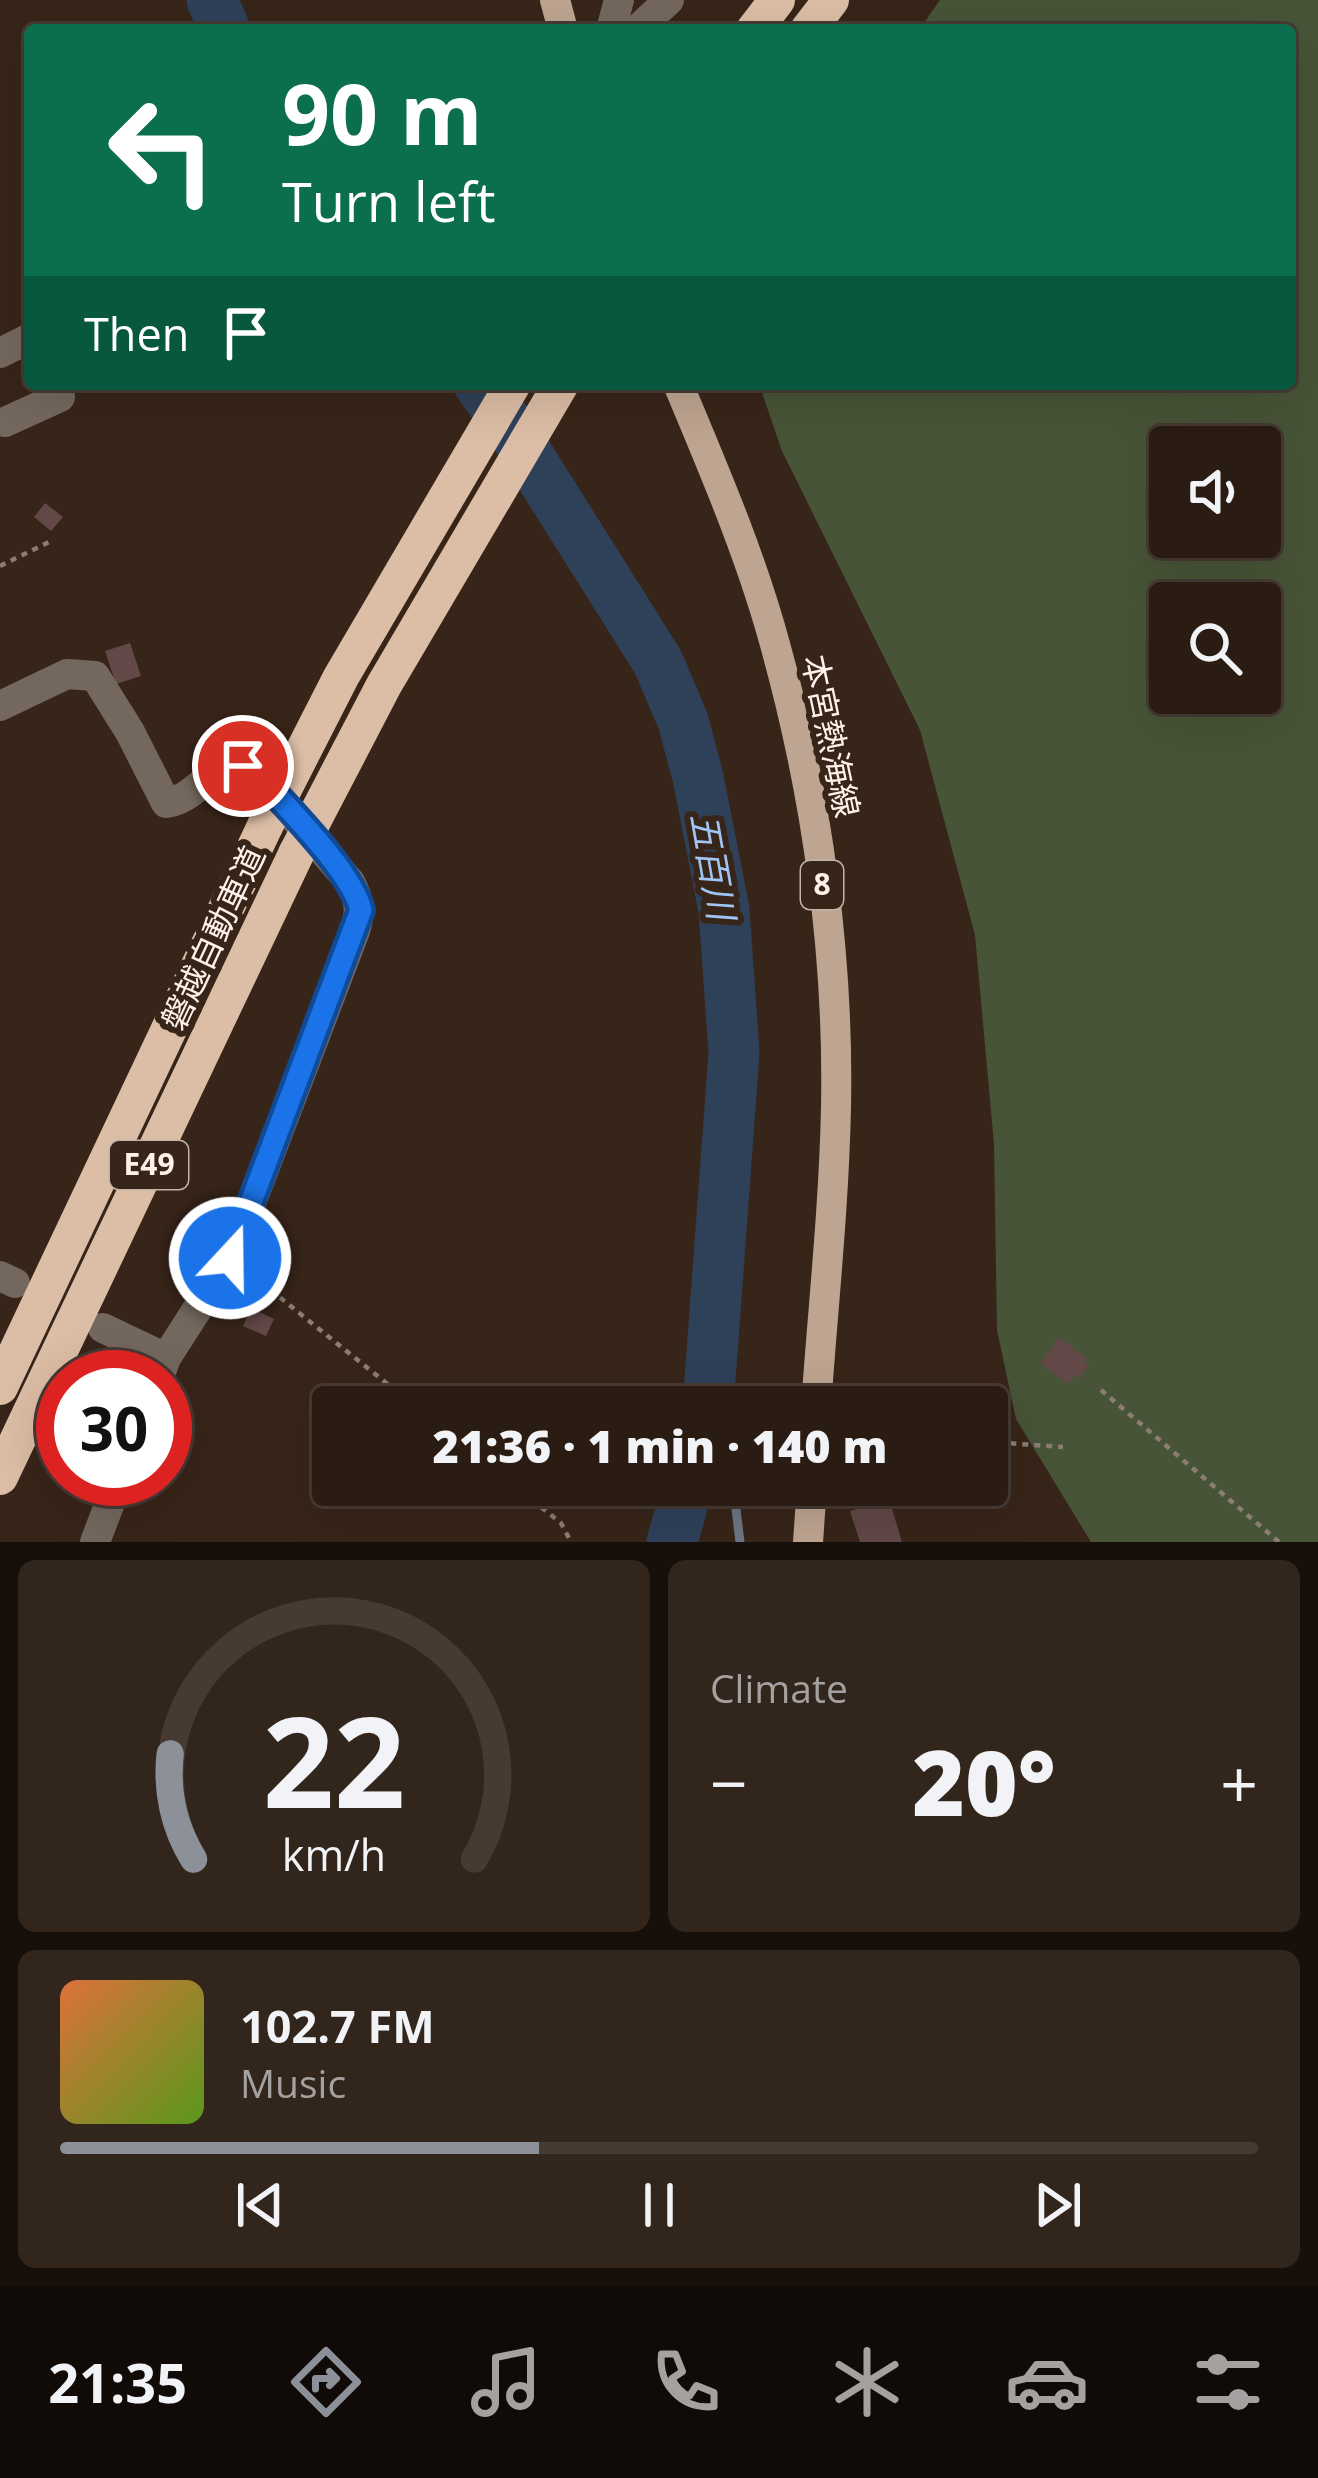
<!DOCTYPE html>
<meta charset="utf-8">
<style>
:root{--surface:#2a1c13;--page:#32251c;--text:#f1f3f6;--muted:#a5a1a0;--line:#463a33;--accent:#8c9099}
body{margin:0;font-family:"Open Sans","Noto Sans JP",sans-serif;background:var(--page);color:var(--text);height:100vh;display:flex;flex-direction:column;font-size:45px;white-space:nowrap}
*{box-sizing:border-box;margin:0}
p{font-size:39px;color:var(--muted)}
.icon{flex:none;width:66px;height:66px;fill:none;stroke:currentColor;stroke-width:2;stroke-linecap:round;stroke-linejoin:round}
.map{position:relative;height:1542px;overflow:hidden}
.drawer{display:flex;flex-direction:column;gap:18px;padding:18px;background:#170f0a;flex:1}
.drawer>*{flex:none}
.guide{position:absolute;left:24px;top:24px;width:1272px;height:366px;border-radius:12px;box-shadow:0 12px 48px #0002,0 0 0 3px var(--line);background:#0b6e4f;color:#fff;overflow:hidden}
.controls{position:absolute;left:1149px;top:426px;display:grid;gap:24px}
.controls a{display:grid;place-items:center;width:132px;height:132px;border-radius:12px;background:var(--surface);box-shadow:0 12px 48px #0002,0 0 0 3px var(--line);font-size:60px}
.speed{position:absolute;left:36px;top:1350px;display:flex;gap:24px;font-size:60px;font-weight:700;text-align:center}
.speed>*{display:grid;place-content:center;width:156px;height:156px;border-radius:50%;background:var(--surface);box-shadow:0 12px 48px #0002,0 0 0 3px var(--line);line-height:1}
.speed .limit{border:18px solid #d22;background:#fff;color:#111}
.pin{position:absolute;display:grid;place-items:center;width:102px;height:102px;color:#fff;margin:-51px;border:6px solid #fff;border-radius:50%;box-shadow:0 3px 12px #0007}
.me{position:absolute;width:132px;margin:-66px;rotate:21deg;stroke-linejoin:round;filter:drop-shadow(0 0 9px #0008)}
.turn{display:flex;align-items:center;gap:42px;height:252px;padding:0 60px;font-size:54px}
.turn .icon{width:156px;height:156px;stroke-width:2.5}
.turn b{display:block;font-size:84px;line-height:102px}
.then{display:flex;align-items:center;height:114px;padding:0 60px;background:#0003;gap:24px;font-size:45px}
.big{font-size:90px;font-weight:800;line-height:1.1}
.drawer .widget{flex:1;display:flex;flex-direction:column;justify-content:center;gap:18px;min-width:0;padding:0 42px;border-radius:18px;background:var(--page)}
.drawer .dial{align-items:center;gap:0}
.dial svg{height:312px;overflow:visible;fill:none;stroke:var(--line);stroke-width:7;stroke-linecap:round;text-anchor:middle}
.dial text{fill:var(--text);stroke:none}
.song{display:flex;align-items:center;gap:36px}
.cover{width:144px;height:144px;border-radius:18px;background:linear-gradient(135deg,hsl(20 70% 55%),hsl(90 70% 35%))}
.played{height:12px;border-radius:6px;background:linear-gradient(90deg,var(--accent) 40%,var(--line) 40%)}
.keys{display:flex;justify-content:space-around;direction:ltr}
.heat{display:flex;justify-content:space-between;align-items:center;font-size:66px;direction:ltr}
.drawer .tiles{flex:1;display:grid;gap:18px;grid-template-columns:1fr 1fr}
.widget:last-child{grid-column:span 2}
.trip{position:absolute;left:312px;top:1386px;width:696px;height:120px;border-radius:12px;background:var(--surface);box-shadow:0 12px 48px #0002,0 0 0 3px var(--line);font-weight:800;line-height:120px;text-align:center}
.tabs{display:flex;height:192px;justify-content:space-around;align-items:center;background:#110b08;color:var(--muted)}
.tabs .icon{width:84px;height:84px}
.tabs .active{color:var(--accent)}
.tabs b{font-size:54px;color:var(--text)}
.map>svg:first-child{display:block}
.forest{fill:#485437;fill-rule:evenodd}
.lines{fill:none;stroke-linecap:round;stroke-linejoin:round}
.stream{stroke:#6d7684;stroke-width:9}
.river{stroke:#2f4159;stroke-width:51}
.building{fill:#624847}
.path{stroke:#8d7c73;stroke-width:4.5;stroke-dasharray:6 6;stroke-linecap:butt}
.street{stroke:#74685e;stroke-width:30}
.primary{stroke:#bea591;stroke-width:30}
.highway{stroke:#dcbda5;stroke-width:36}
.highway-bridge{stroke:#dcbda5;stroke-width:36}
.route-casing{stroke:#114b97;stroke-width:30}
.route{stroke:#1a73e8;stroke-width:21}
.labels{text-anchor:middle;stroke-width:12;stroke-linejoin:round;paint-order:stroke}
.shield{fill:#382519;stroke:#c3b4ab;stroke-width:3}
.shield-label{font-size:30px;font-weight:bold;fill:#fff1ea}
.street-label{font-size:33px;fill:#fff1ea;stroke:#382519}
.water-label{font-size:36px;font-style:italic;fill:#a0c4f3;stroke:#382519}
</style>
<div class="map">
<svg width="1318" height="1542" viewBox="0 0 1318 1542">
<rect width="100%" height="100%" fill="#382519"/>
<!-- forest -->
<path class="forest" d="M940,0H1318V1542H1091L1016,1419L997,1330L994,1144L975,935L920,730L782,451L759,384H1290V30H919ZM1170,447H1260V537H1170ZM1170,603H1260V693H1170Z"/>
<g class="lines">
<!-- stream -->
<path class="stream" d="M711,1397L714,1407
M733,1485L740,1542"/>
<!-- river -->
<path class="river" d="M212,0L225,30
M479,384L509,425L658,662L683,721L698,777L724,910L734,1053L708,1407
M672,1542L688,1485"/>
</g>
<!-- building -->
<path class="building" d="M45,503L63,517L51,531L34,517Z
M130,643L141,676L116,684L105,651Z
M251,1308L274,1319L266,1336L243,1326Z
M1059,1337L1087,1359L1084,1362L1089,1366L1079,1378L1075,1375L1068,1384L1040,1363Z
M889,1499L902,1542H860L850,1511Z"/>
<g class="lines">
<!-- path -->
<path class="path" d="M0,566L49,542
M252,1275L416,1407
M1101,1390L1279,1542
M987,1448L1005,1443L1063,1447
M513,1485L561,1523L571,1542"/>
<!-- street -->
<path class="street" d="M611,30L619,0
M637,30L669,0
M0,353L30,338
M5,422L60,397L55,384
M0,706L67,674L95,676L130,732L166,803C199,799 207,762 251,767L350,882C360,901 361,911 355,931L230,1258L166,1358L159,1377
M0,1276L15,1283
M103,1328L166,1358
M95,1542L119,1479"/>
<!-- primary -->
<path class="primary" d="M555,0L563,30
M678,384C714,470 752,558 776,648C817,796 839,954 836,1107C834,1207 823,1307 816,1407
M808,1542L812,1485"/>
<!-- highway -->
<path class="highway" d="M754,30L777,0
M808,30L831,0
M0,1387L265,826
M0,1477L297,852"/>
<!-- highway-bridge -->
<path class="highway-bridge" d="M265,826L341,677L513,384
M297,852L384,685L561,384"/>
</g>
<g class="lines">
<!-- route casing -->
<g class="route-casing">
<path id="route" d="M230,1258L361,910C351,869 281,802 251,767L243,766"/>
</g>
<!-- route -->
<use href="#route" class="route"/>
</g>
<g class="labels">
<!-- shield labels -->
<g class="shield">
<rect x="801" y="861" width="42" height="48" rx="9"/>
<rect x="110" y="1141" width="78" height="48" rx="9"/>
</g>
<g class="shield-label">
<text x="822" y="895">8</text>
<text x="149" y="1175">E49</text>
</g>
<!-- street labels -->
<g class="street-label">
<text transform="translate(831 736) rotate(78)" y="12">本宮熱海線</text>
<text transform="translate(213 938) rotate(-65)" y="12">磐越自動車道</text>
</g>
<!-- water labels -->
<g class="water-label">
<text transform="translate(713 866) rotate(80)" y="13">五百川</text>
</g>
</g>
</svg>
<div class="controls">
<a><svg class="icon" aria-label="sound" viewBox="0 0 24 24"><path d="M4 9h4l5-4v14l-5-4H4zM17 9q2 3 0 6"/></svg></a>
<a><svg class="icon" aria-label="search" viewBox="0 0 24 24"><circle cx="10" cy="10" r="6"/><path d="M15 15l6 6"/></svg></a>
</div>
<div class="speed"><div class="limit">30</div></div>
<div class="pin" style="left:243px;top:766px;background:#d93025"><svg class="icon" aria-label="arrive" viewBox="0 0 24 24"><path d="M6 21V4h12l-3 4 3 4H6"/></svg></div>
<svg class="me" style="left:230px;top:1258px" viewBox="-20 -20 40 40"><circle r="17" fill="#1a73e8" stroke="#fff" stroke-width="3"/><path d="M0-11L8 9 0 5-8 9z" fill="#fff"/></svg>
<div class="trip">21:36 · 1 min · 140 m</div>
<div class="guide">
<div class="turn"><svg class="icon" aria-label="left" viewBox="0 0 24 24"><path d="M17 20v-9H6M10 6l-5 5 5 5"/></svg><div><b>90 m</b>Turn left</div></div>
<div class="then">Then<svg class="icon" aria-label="arrive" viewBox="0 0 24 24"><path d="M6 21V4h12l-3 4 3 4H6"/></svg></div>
</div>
</div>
<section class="drawer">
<div class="tiles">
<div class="widget dial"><svg viewBox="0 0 100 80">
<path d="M14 69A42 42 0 1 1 86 69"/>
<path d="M14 69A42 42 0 0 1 8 42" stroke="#8c9099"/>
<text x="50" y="56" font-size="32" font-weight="700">22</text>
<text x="50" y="72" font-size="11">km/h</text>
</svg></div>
<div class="widget"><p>Climate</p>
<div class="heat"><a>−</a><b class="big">20°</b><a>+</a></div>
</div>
<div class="widget">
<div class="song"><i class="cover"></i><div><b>102.7 FM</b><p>Music</p></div></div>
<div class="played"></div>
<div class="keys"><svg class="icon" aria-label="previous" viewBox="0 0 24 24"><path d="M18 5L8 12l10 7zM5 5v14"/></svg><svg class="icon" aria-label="pause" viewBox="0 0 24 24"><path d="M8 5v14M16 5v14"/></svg><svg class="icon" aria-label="next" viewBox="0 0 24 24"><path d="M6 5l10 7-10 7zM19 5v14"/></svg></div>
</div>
</div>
</section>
<nav class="tabs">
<b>21:35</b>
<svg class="icon active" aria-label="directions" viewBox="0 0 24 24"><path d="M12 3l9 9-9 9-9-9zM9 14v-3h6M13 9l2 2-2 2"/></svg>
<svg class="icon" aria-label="music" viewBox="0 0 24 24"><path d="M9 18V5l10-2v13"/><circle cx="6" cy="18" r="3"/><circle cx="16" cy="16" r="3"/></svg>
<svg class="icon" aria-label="phone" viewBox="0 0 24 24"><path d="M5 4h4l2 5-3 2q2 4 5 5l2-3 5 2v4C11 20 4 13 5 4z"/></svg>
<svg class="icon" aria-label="climate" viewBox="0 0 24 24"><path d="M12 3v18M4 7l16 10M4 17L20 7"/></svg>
<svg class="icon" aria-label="car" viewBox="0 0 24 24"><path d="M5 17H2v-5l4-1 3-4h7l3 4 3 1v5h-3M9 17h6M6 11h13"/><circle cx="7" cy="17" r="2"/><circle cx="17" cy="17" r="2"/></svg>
<svg class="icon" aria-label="filters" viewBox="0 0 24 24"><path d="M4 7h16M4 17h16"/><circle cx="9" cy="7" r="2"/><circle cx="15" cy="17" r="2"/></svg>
</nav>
